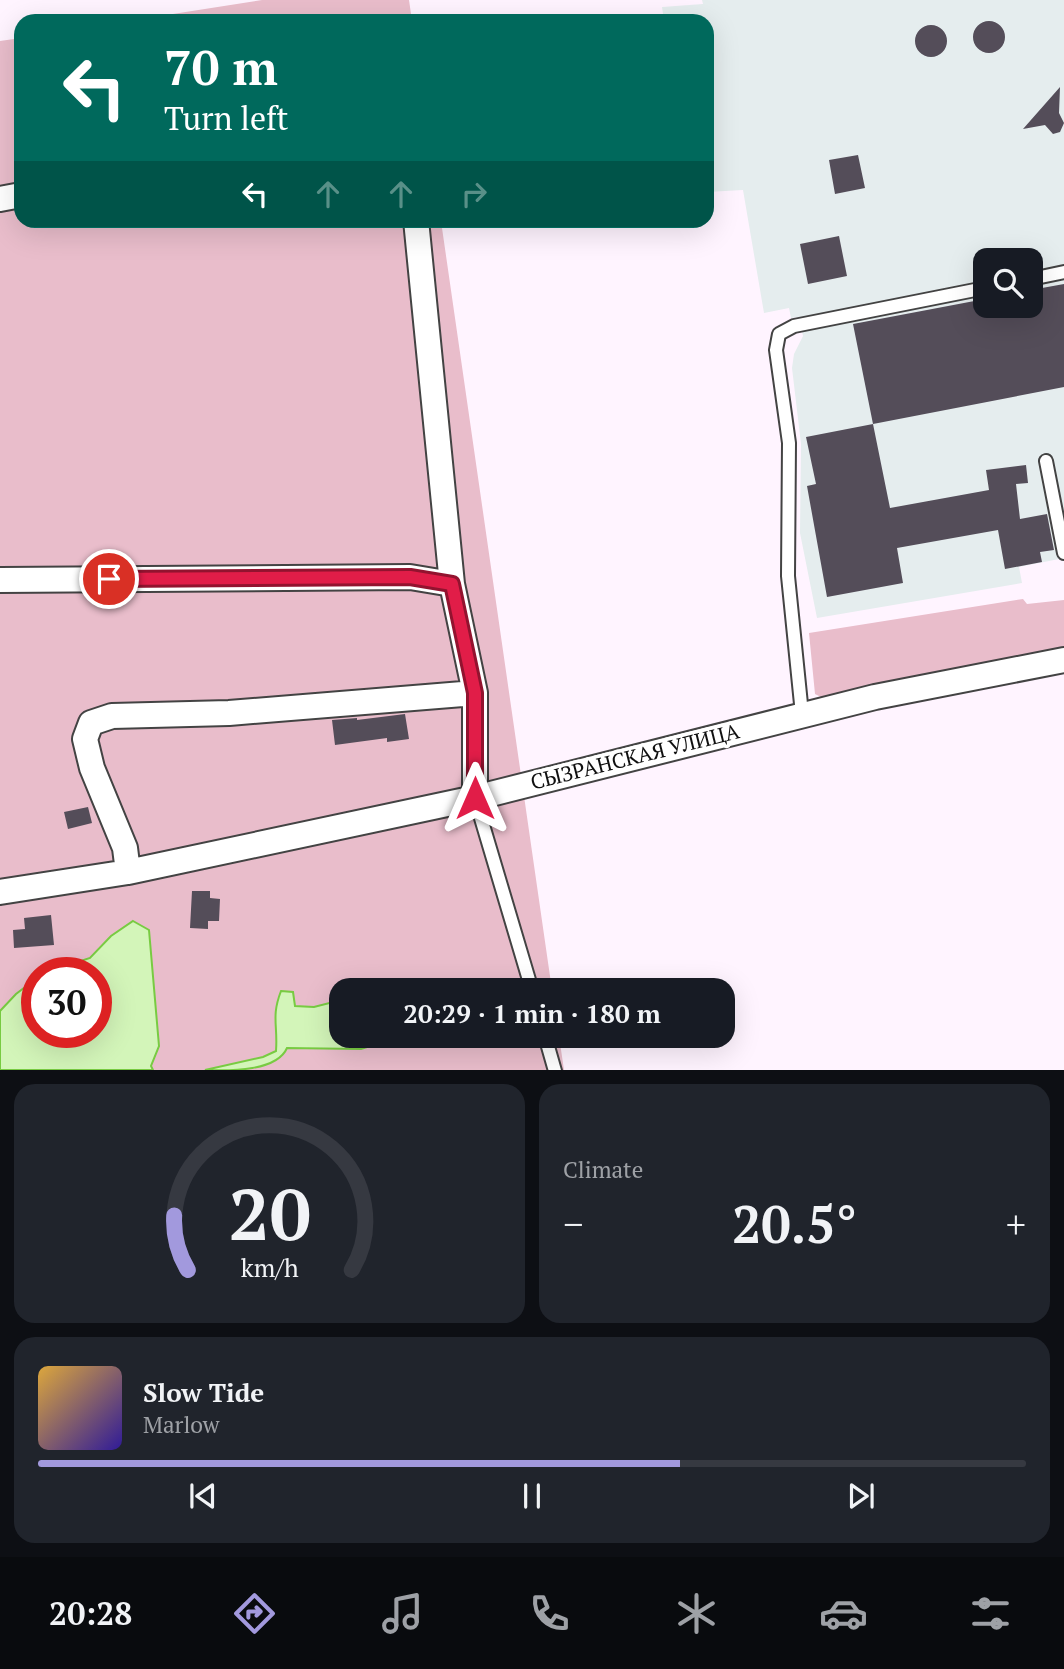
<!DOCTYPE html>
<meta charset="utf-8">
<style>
:root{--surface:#171b24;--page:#20242c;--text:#f1f3f6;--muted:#9ea1a6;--line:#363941;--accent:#a299dd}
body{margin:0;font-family:"PT Serif",serif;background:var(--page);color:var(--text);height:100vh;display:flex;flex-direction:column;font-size:26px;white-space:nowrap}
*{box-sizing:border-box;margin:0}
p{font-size:23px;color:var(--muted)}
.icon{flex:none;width:38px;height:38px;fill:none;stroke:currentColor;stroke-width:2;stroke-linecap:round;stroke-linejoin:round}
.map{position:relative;height:1070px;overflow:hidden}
.side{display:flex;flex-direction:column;gap:14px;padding:14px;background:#0d0f14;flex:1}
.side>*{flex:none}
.banner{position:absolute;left:14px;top:14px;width:700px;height:214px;border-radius:21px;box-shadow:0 7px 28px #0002;background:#00695c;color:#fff;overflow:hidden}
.tools{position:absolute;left:973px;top:248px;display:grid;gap:14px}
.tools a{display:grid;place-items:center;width:70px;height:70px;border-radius:14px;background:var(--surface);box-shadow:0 7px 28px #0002;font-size:35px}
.speed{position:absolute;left:21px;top:957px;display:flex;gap:14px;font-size:35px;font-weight:700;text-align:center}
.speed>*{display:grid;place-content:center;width:91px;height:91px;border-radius:50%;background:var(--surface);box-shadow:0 7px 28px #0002;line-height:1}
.speed .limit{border:10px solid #d22;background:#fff;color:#111}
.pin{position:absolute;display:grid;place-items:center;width:60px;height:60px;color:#fff;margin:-30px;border:4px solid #fff;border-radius:50%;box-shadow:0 2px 7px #0007}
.me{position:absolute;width:77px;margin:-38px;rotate:0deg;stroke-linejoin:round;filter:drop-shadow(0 0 5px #0008)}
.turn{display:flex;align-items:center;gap:24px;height:147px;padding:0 35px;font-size:32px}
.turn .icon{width:91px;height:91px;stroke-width:2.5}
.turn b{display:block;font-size:49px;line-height:60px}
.lanes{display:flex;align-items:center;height:66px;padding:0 35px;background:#0003;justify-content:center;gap:35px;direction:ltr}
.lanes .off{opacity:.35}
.big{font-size:52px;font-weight:600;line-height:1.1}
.side .card{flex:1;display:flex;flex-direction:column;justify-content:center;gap:10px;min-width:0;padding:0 24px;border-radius:21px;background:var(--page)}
.side .dial{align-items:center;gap:0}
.dial svg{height:182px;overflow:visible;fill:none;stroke:var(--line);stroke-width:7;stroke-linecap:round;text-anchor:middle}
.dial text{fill:var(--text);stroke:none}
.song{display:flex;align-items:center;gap:21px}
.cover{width:84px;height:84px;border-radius:10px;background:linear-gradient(135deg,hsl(40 70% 55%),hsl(250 70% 35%))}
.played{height:7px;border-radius:4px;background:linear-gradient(90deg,var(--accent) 65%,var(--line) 65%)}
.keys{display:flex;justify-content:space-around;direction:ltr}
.heat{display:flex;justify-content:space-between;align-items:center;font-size:38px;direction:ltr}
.side .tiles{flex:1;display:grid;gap:14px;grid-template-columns:1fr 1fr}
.card:last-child{grid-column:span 2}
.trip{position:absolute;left:329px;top:978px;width:406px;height:70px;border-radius:21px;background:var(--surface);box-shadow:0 7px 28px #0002;font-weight:600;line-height:70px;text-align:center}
.tab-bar{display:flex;height:112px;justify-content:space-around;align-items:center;background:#090b0e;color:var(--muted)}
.tab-bar .icon{width:49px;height:49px}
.tab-bar .selected{color:var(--accent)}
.tab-bar b{font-size:32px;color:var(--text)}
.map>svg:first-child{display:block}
.industrial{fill:#e5edee;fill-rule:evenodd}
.green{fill:#e9bdcb;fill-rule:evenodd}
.water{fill:#d3f5b9;stroke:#78cb42;stroke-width:2}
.building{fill:#544d59}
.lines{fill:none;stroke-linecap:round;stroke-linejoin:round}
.lane-casing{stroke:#434343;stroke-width:16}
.street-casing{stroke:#434343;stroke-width:28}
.lane{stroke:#fff;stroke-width:12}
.street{stroke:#fff;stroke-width:24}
.route-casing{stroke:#92132f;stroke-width:18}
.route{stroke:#e11d48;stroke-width:12}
.labels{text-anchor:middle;stroke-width:7;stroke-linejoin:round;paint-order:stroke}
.street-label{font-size:21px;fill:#101010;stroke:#fff}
</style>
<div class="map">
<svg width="1064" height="1071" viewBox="0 0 1064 1071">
<rect width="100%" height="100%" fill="#fff4ff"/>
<!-- industrial -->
<path class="industrial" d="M702,0H1064V558L1019,567L1022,583L817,618L800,533L801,444L792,368L794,354L803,336L799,317L791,318L789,308L764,313L743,190L707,192V21H664L662,7L703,4ZM985,261H1031V306H985Z"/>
<!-- green -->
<path class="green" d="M262,0H409L412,21H128Z
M21,38V220L441,221L552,990H341V1036H559L564,1070L0,1071V41ZM37,973H96V1032H37Z
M1023,599L1027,604L1064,600V652L823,698L815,694L809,633Z"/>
<!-- water -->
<path class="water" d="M133,921L149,930L159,1046L151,1066L153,1070H0V1011L16,994L37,978V1032H96V973H44L90,958L111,936Z
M281,991L293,992L295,1006L314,1007L341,1000V1036H380L383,1042L361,1049L287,1048C277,1071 232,1071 205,1070L263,1057L276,1051C278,1025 271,1017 281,991Z"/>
<!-- building -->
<path class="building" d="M973 37a16 16 0 1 1 32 0a16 16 0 1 1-32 0Z
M915 41a16 16 0 1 1 32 0a16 16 0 1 1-32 0Z
M1060,87L1059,113L1064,123L1060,132L1053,134L1045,125L1023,129Z
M858,155L865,188L835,194L829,160Z
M839,236L847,276L808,284L800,244Z
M1064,284V387L873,424L853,324L985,299V306H1031V290Z
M873,424L890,508L989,490L986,470L1026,465L1028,483L1016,484L1020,519L1047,514L1054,550L1040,552L1042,562L1005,569L998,530L897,548L903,583L827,597L807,486L816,484L806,437Z
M405,714L409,739L387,742V738L335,745L332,720L357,718V720Z
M88,807L92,823L68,829L64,812Z
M192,891H210V898L220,899L219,921H208V929L190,928Z
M51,915L54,945L14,948L13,930L25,929L24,918Z"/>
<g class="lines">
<!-- lane casing -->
<g class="lane-casing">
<path id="lane" d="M1031,279L1064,272
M1046,461L1064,553
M802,714L788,576L789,443L776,350L779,334L794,326L985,288
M475,798L532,990
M545,1036L555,1071"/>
</g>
<!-- street casing -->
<g class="street-casing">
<path id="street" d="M0,199L21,195
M416,220L452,584L475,693V798
M0,580L410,577L452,584
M128,872L125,848L92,768L85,739L91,723L112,716L229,713L475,693
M0,892L128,872L475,798L875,697L1064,660"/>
</g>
<!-- lane -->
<use href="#lane" class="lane"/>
<!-- street -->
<use href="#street" class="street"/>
</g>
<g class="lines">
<!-- route casing -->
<g class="route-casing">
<path id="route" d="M109,579L410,577L452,584L475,693V798"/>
</g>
<!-- route -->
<use href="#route" class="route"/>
</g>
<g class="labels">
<!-- street labels -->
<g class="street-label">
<text transform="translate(635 757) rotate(-14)" y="7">СЫЗРАНСКАЯ УЛИЦА</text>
</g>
</g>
</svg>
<div class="tools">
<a><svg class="icon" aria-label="search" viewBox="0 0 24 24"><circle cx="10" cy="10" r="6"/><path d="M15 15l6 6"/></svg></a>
</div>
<div class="speed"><div class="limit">30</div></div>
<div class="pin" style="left:109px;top:579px;background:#d93025"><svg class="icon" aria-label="arrive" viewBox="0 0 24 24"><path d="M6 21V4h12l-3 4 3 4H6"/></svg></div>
<svg class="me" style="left:475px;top:798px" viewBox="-20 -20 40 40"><path d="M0-17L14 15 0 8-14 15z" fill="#e11d48" stroke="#fff" stroke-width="4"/></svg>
<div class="trip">20:29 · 1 min · 180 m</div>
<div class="banner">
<div class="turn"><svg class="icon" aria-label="left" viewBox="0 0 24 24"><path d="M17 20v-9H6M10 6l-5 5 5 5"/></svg><div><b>70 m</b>Turn left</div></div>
<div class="lanes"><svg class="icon" aria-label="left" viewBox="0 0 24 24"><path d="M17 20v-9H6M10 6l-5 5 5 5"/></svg><svg class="icon off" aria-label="ahead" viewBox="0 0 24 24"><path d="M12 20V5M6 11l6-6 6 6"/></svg><svg class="icon off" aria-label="ahead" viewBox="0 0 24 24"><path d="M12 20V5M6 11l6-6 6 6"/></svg><svg class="icon off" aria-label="right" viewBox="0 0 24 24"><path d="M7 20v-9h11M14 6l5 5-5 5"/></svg></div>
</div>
</div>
<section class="side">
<div class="tiles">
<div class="card dial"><svg viewBox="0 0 100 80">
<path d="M14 69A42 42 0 1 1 86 69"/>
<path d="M14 69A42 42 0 0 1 8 45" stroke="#a299dd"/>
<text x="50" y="56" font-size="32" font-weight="700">20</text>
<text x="50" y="72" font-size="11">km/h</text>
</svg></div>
<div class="card"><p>Climate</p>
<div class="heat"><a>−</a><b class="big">20.5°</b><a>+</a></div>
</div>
<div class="card">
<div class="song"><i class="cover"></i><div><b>Slow Tide</b><p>Marlow</p></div></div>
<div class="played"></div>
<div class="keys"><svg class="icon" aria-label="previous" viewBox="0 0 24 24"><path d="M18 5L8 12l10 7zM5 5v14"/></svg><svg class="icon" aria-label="pause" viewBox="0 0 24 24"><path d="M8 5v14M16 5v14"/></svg><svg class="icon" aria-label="next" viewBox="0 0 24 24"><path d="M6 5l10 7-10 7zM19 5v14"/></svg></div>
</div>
</div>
</section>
<nav class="tab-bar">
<b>20:28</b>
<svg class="icon selected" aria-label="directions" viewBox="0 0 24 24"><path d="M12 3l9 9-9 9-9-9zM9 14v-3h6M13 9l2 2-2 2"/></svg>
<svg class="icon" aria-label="music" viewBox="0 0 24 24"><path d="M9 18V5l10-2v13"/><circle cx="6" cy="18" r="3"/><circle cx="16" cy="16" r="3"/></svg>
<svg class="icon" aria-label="phone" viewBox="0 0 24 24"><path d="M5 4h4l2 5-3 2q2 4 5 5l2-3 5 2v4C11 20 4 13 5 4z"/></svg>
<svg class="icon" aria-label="climate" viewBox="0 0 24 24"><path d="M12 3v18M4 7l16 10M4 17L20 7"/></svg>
<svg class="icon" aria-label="car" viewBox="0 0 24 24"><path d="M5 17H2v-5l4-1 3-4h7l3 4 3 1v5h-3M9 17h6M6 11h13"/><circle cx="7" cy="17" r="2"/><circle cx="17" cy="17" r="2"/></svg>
<svg class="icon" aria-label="filters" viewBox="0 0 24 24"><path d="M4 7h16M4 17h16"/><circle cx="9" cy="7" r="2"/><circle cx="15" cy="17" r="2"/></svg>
</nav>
